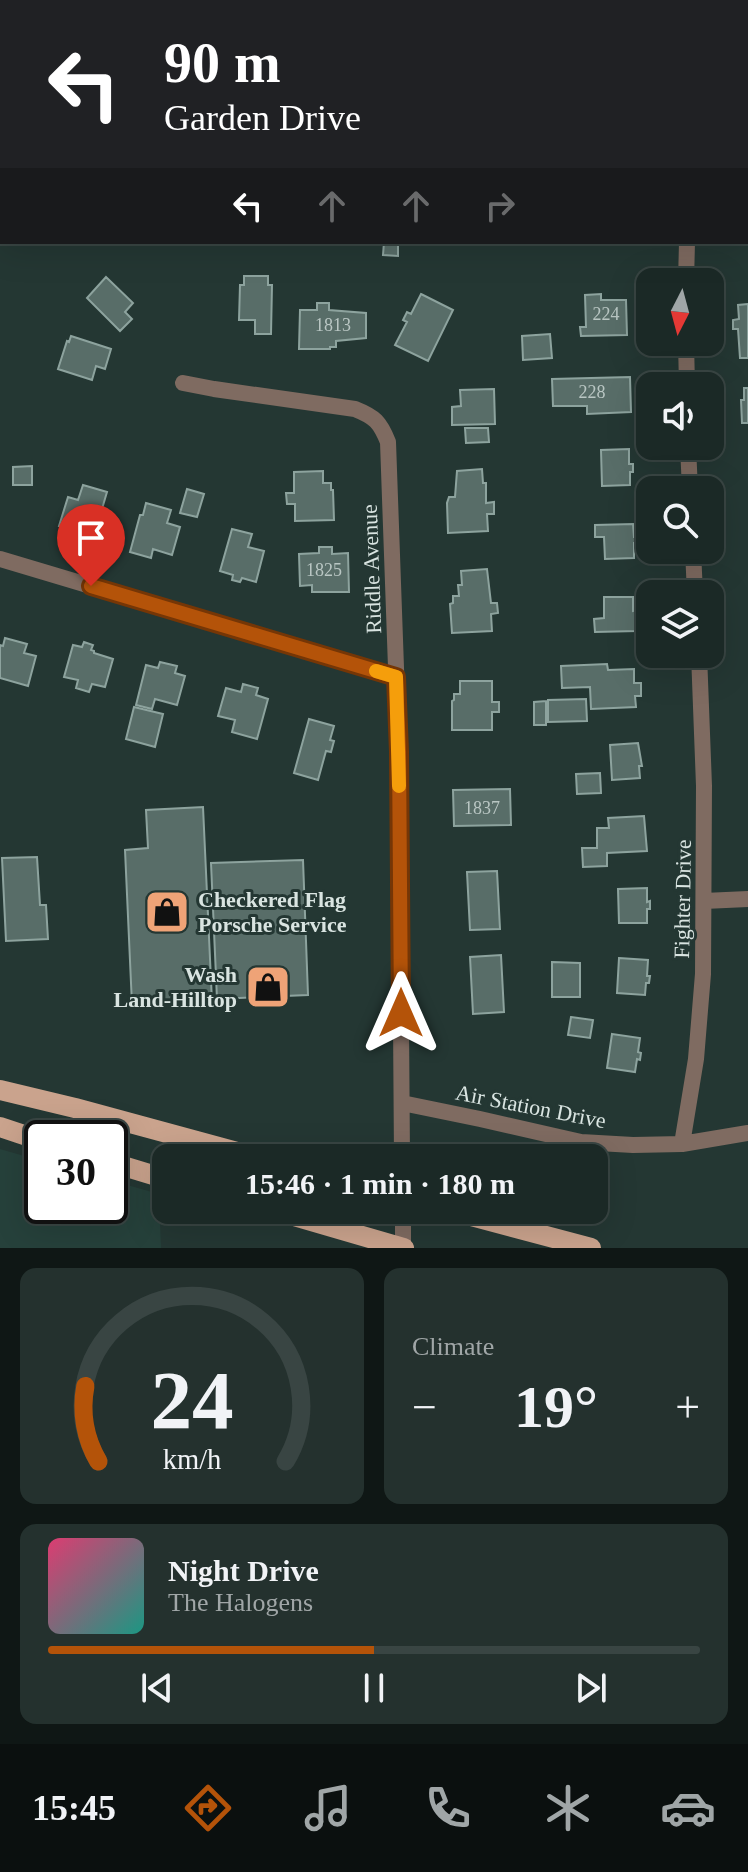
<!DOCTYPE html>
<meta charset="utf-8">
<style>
:root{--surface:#1b2926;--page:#24312e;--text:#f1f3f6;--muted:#a0a6a7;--line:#394543;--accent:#b45309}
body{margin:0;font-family:"Times New Roman",serif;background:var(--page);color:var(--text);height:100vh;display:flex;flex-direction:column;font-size:30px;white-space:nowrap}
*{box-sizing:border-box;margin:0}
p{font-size:26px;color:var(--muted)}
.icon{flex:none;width:44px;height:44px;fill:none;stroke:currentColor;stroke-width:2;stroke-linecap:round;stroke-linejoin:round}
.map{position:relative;height:1248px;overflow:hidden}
.sheet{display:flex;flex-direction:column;gap:20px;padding:20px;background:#0f1715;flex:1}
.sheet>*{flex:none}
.banner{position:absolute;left:0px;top:0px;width:748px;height:244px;box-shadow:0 8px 32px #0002,0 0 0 2px var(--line);background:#202124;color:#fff;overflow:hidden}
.needle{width:52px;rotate:186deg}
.fabs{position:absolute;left:636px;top:268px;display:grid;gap:16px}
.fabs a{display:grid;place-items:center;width:88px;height:88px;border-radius:16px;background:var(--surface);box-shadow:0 8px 32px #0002,0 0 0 2px var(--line);font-size:40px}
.speed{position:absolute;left:24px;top:1120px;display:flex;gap:16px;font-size:40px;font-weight:700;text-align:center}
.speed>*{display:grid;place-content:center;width:104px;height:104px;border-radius:50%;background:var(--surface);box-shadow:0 8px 32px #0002,0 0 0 2px var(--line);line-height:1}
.speed .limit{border:4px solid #111;border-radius:12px;background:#fff;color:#111}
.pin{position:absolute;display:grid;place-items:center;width:68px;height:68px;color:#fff;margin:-82px -34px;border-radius:50% 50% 50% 0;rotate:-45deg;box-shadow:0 0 8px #0007}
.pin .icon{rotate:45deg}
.me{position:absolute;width:88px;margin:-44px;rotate:0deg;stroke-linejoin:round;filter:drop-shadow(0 0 6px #0008)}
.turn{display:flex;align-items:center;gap:28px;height:168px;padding:0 32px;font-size:36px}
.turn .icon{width:104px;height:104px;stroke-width:2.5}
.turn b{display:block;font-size:56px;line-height:68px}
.lanes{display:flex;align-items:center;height:76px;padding:0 32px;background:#0003;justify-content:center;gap:40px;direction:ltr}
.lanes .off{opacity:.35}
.big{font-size:60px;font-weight:700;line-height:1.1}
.sheet .widget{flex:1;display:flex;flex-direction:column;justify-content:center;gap:12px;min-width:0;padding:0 28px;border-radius:16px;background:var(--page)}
.sheet .dial{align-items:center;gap:0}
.dial svg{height:208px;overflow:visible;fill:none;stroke:var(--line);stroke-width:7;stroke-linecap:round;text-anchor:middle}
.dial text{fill:var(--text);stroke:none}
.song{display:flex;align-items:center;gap:24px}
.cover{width:96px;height:96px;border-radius:12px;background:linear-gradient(135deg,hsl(340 70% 55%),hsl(170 70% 35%))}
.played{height:8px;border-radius:4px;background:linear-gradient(90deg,var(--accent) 50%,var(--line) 50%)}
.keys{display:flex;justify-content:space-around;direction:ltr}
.heat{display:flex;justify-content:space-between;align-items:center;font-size:44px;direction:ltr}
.sheet .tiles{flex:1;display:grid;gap:20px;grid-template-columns:1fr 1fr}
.widget:last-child{grid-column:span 2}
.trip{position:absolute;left:152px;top:1144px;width:456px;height:80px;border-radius:16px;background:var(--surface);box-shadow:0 8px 32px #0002,0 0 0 2px var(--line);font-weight:700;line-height:80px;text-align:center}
.tab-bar{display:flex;height:128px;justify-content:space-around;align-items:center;background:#0b100f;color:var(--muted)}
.tab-bar .icon{width:56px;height:56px}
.tab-bar .active{color:var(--accent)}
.tab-bar b{font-size:36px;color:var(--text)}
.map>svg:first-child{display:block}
.built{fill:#26413b}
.building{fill:#586d68;stroke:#8da39e;stroke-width:2}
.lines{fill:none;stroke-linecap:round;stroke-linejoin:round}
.minor{stroke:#7f6b61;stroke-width:16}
.primary{stroke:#caa38d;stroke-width:20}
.route-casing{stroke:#753606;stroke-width:20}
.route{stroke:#b45309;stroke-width:14}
.slow{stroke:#f59e0b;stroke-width:14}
.labels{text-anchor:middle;stroke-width:6;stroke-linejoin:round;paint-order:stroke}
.number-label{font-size:18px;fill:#b9c6c3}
.street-label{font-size:22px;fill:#d9e4e1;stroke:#243733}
.poi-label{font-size:22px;font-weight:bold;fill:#d9e4e1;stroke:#243733;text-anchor:start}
</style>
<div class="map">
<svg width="748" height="1248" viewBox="0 0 748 1248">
<rect width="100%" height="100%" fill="#243733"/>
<!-- built -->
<path class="built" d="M0,1149L42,1161V1206H110V1180L159,1194L161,1248H0Z"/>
<!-- building -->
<path class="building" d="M384,242H398V256L383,255Z
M244,276H268V285H272L271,334H255V320H239L240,285H244Z
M106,277L133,303L125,312L132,319L120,331L87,298Z
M421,294L453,310L428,361L395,345L407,322L403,320L407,312L411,314Z
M601,294V300H626L627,335L581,336L580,327H586L585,295Z
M317,303H329V310L366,313V338L336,341V347H330V349H299L300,310H317Z
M748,304V358H740L738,329H733V320L739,319L738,305Z
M550,334L552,358L523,360L522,336Z
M71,336L111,349L105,369L96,366L92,380L58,369L67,341L69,342Z
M630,377L631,412L587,414V406H553L552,379Z
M744,388H748V423H742L741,400H744Z
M494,389L495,424L452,425V407L461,406L460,390Z
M465,428H488L489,442L466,443Z
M629,449V464H633V472H630V485L602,486L601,450Z
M32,466V485H13V467Z
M482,469L483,483H486V503L494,502V514H487L488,531L448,533L447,503L449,497H455L457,471Z
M323,471V483H331V490H333L334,520L295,521V504H287L286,493H294V472Z
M83,485L107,492L94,536L82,533L81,537L70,534L72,530L59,526L68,497L78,500Z
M187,489L204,494L197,517L180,513Z
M146,503L171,510L167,523L180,527L172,555L153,549L151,558L130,552L140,515H143Z
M633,524L634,537H637V543H634V558L605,559L604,537H595V525Z
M232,529L252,534L248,547L264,551L256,582L242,578L240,582L232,580L233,575L220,571Z
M319,547H332V554L348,553L349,592H312V585L300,586L299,554L319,553Z
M487,569L491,603H497L498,613L491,614L492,631L452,633L450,604L453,603V596H459L458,585H462L461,571Z
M604,597H633V611L637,610V631L595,632L594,619L604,618Z
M5,638L27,644L24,653L36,656L28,686L0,678V645L3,646Z
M84,642L93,645L91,650L94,651V653L113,659L105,687L92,684L89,692L76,688L78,680L64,677L73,645L82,647Z
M160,662L177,666L175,673L185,676L177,705L155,699L152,709L136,705L146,665L158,668Z
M607,664L608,670L634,669V683H641V696H635L636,707L591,709L590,687L562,688L561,666Z
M460,681H492V702H499V712H492V730H452V701L454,700V694H460Z
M243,684L258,688L256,695L268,699L257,739L232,732L235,720L218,716L226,688L241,692Z
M586,699L587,721L548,722V700Z
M546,701V725H534V702Z
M134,707L163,714L155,747L126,739Z
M309,719L334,726L330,740L334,741L331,752L326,751L318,780L294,773Z
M638,743L642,766H639L640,778L612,780L610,745Z
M600,773L601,793L577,794L576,774Z
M510,789L511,825L454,826L453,790Z
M203,807L212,1002L132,1005L125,850L148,848L146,810Z
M644,816L647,851L607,853V866L583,867L582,848H597V828H609L608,818Z
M37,857L40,905H46L48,939L6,941L2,858Z
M303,860L308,995L217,999L211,863Z
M497,871L500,929L470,930L467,872Z
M647,888V902L650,901V909H647V923H619L618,889Z
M501,955L504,1012L473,1014L470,957Z
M619,958L648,960L647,976H650L649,983H646L645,995L617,993Z
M552,962L580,963V997H552Z
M571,1017L593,1020L590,1038L568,1035Z
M612,1034L640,1038L638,1052L641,1053L640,1060L637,1059L635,1072L607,1068Z"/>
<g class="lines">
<!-- minor -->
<path class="minor" d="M195,0V2
M746,117H748
M686,282L687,242
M686,342L687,386
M183,383L214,389L355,409C375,417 380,422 388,442L399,752L402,1158
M688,446L690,490
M693,550L695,594
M0,559L396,677
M704,901L748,899
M402,1103L480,1119L581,1142L633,1145L682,1144L748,1133
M682,1144L696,1059L703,974L704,786L699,654
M403,1210V1248"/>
<!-- primary -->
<path class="primary" d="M0,1090L75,1108L259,1158
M0,1127L42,1141
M110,1162L166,1179
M273,1210L404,1248
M449,1210L591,1248"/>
</g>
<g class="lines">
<!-- route casing -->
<g class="route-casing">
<path id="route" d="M91,586L396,677L399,752L401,1013"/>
</g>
<!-- route -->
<use href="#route" class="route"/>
<!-- slow -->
<path class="slow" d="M376,671L396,677L399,786"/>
</g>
<!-- icons -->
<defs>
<g id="shop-square" transform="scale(2.3)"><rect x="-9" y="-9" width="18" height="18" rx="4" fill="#efa377" stroke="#243733"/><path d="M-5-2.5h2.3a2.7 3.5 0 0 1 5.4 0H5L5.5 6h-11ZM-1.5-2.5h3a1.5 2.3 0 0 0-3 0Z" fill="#111"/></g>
</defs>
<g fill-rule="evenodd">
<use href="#shop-square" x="167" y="912"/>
<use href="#shop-square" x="268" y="987"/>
</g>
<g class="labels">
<!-- number labels -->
<g class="number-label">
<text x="606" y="320">224</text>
<text x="333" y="331">1813</text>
<text x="592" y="398">228</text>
<text x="324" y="576">1825</text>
<text x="482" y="814">1837</text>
</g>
<!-- street labels -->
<g class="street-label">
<text transform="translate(371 569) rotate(-92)" y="8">Riddle Avenue</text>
<text transform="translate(682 899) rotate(-89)" y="8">Fighter Drive</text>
<text transform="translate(531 1106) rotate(11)" y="8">Air Station Drive</text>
</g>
<!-- poi labels -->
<g class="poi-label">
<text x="198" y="907">Checkered Flag<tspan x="198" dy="25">Porsche Service</tspan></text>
<text x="237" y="982" text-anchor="end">Wash<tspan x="237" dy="25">Land-Hilltop</tspan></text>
</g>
</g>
</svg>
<div class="fabs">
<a><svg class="needle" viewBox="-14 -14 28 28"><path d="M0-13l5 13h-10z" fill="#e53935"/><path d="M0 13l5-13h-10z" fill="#a0a6a7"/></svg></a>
<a><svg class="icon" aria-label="sound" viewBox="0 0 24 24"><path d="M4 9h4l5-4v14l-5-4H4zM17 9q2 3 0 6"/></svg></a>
<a><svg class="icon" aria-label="search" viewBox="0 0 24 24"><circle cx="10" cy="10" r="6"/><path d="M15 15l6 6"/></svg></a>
<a><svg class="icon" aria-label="layers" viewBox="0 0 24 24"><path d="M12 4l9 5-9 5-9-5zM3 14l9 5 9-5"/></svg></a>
</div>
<div class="speed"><div class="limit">30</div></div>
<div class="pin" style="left:91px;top:586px;background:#d93025"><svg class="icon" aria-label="arrive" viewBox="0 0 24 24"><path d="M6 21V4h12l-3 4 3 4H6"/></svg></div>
<svg class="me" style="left:401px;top:1013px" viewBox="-20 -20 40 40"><path d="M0-17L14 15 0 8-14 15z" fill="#b45309" stroke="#fff" stroke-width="4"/></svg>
<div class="trip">15:46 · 1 min · 180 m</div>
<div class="banner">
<div class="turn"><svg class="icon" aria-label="left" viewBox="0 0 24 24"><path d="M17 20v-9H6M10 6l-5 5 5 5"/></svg><div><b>90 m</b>Garden Drive</div></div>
<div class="lanes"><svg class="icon" aria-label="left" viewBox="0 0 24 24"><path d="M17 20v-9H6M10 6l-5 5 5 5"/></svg><svg class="icon off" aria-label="ahead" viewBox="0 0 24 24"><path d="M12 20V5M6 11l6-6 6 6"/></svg><svg class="icon off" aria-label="ahead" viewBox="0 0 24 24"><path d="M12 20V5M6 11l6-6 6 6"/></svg><svg class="icon off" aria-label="right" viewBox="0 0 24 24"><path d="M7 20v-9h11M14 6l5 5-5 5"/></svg></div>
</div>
</div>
<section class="sheet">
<div class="tiles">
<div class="widget dial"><svg viewBox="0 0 100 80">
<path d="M14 69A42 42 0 1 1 86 69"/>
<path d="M14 69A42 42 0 0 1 9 40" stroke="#b45309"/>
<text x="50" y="56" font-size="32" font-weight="700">24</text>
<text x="50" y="72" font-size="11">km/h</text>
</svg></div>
<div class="widget"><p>Climate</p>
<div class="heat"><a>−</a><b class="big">19°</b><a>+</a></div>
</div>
<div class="widget">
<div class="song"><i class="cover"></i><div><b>Night Drive</b><p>The Halogens</p></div></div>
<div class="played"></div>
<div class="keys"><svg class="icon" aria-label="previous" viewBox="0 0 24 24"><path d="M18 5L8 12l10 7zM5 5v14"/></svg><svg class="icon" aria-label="pause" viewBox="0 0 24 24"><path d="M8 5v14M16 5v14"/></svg><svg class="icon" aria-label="next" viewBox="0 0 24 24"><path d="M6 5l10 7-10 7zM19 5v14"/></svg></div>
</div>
</div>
</section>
<nav class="tab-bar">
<b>15:45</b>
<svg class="icon active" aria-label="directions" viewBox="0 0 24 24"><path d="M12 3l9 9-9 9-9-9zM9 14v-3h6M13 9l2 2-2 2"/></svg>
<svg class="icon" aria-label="music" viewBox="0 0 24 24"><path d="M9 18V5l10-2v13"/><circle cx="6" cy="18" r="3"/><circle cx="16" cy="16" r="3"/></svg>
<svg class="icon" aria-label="phone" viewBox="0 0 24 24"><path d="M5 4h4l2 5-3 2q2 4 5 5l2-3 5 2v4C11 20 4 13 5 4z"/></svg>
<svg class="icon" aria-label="climate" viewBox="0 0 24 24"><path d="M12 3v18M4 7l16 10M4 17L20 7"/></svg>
<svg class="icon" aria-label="car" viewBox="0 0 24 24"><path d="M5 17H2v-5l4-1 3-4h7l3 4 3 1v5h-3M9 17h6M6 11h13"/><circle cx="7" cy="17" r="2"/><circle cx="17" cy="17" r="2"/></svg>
</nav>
